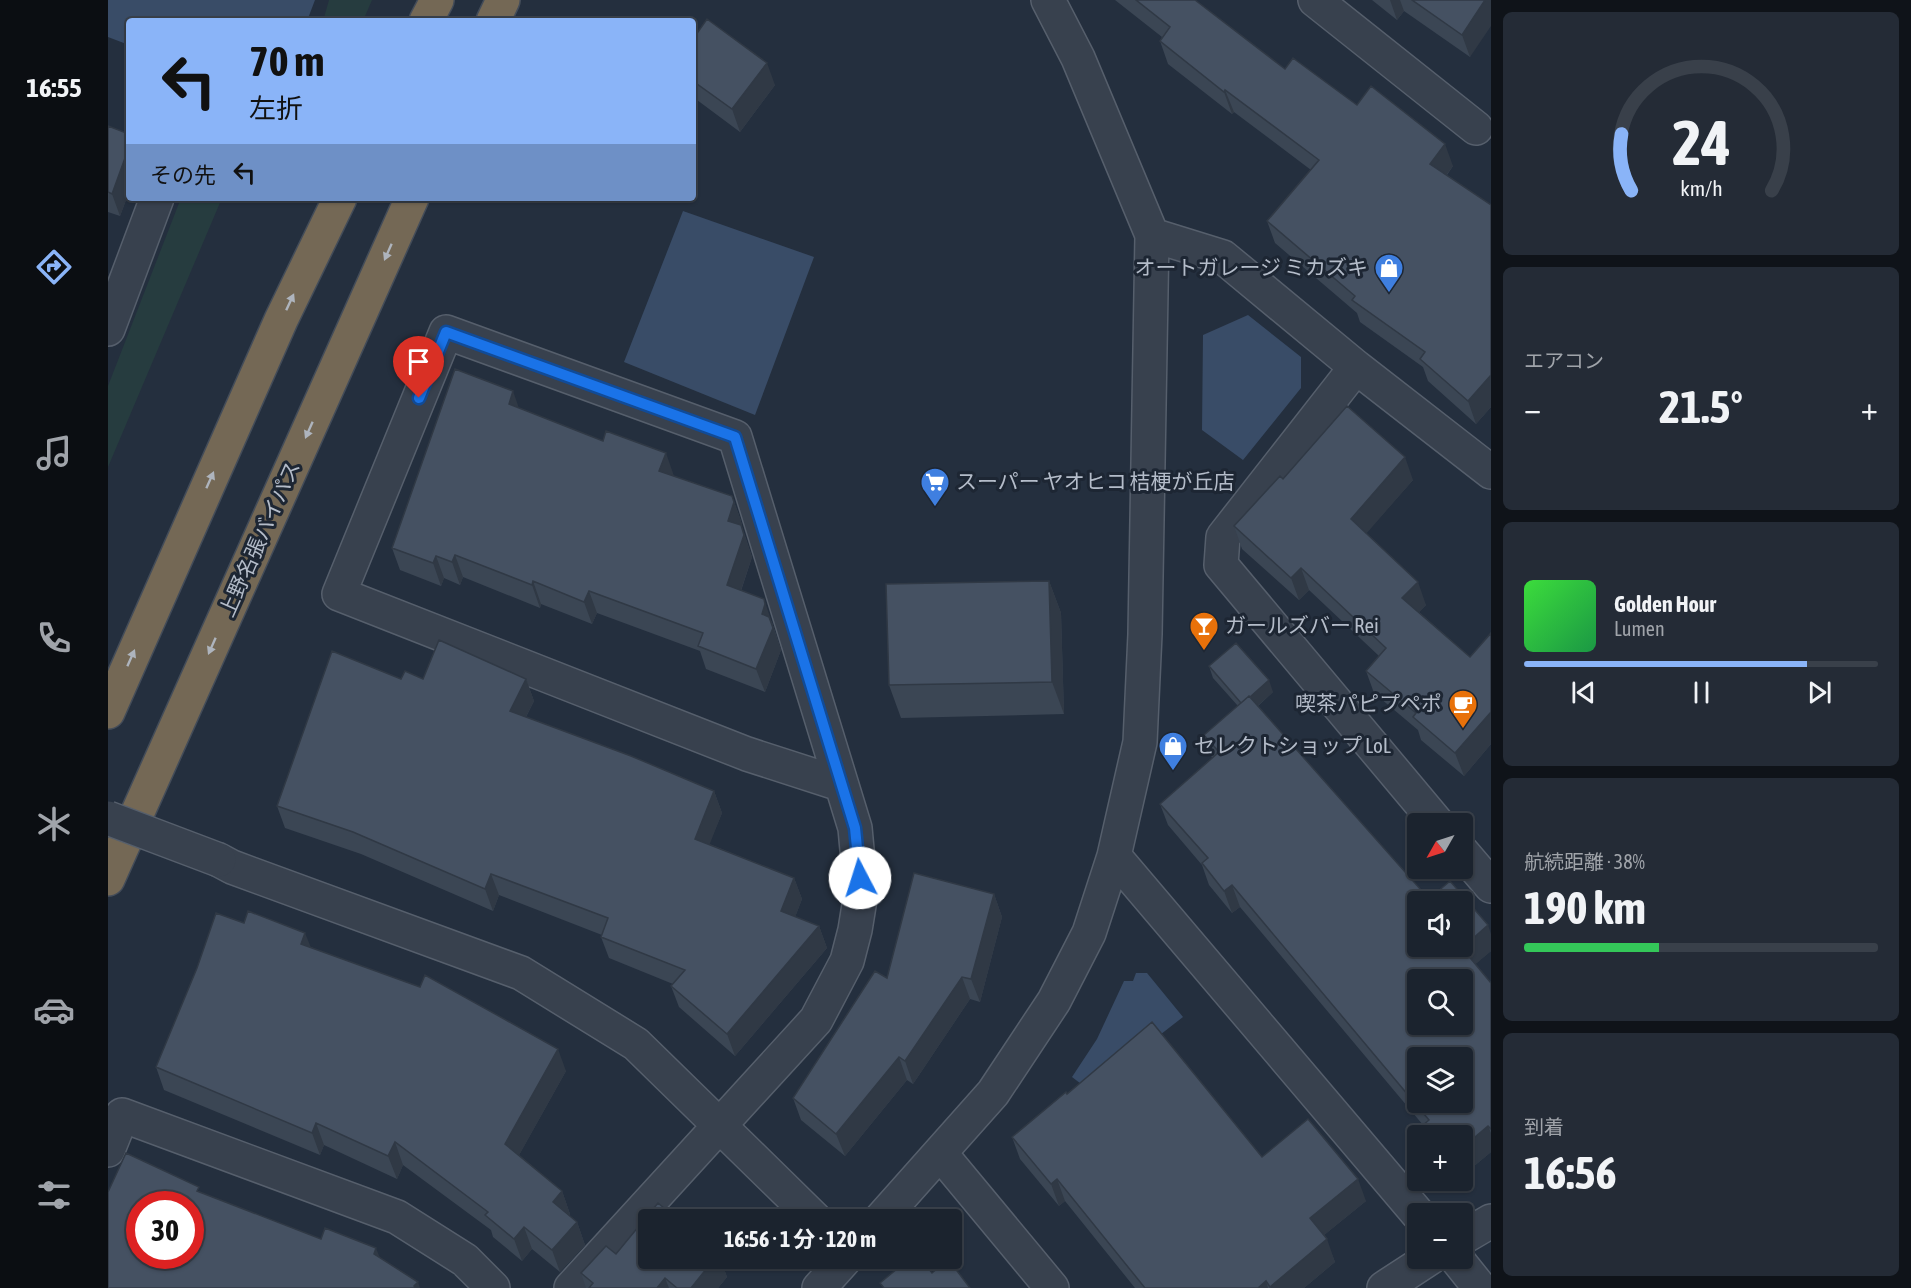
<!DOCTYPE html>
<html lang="ja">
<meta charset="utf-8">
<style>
:root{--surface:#1b232e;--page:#242b36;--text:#f1f3f6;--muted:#a0a4aa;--line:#39404a;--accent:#8ab4f8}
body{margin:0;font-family:"Asap Condensed","Noto Sans JP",sans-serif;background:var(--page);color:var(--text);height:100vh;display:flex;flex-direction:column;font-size:22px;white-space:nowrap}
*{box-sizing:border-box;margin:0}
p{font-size:20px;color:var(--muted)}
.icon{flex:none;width:33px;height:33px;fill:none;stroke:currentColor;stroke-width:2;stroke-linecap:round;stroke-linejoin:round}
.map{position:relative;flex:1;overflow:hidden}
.side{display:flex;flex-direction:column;gap:12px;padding:12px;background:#0f1319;width:420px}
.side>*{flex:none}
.top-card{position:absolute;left:18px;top:18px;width:570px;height:183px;border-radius:6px;box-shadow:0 2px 4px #0004,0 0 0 2px var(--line);background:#8ab4f8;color:#111;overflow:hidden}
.needle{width:39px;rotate:231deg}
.buttons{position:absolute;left:1299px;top:813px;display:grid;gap:12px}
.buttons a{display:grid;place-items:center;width:66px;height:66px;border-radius:6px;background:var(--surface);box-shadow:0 2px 4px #0004,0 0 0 2px var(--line);font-size:30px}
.speed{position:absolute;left:18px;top:1191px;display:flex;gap:12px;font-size:30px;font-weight:700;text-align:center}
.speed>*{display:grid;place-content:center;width:78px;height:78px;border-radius:50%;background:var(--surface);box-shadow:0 2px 4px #0004,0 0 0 2px var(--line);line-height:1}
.speed .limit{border:9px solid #d22;background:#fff;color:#111}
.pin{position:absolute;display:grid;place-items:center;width:51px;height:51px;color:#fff;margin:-62px -26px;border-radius:50% 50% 50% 0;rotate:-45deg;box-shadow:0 0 6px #0007}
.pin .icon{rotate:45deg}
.me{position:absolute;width:66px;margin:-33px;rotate:355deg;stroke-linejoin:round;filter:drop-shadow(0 0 4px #0008)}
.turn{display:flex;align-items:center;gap:21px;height:126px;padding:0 24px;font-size:27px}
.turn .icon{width:78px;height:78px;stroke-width:2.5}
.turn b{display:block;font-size:42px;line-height:51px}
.then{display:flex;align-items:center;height:57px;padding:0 24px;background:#0003;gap:12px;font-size:22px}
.big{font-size:45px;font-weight:700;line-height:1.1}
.side .card{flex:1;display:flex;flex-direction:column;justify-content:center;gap:9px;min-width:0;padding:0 21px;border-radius:9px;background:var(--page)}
.side .dial{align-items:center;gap:0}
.dial svg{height:156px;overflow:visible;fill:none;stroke:var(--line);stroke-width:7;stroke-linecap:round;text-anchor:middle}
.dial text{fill:var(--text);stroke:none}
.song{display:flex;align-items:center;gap:18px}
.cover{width:72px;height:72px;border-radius:9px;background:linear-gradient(135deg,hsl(120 70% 55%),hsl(140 70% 35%))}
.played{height:6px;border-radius:3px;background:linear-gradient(90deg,var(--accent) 80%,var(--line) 80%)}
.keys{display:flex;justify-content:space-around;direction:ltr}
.heat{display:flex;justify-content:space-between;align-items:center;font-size:33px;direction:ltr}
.charge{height:9px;border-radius:4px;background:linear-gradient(90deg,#34c759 38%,var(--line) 0)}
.trip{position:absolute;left:530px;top:1209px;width:324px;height:60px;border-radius:6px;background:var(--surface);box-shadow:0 2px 4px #0004,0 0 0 2px var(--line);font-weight:700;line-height:60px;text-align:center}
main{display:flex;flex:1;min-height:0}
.menu{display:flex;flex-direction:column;width:108px;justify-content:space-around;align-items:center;background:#0b0e12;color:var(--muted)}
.menu .icon{width:42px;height:42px}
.menu .current{color:var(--accent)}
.menu b{font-size:27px;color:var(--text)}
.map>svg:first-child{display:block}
.green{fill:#263c3f}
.water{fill:#394c67}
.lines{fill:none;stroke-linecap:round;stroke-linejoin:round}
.minor-casing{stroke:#565f6c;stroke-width:36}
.highway-casing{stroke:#434c59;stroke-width:36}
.minor{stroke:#38414e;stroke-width:33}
.highway{stroke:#746855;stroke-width:33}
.minor-bridge-casing{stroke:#565f6c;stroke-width:36;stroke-linecap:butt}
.minor-bridge{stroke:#38414e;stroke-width:33}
.wall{fill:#3b4654}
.shaded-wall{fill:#303945}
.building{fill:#455162;stroke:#303945;stroke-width:1.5;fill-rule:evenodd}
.oneway{fill:#aeb4bd}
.route-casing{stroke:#114b97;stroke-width:15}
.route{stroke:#1a73e8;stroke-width:10}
.labels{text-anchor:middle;stroke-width:6;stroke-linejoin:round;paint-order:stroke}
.poi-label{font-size:21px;fill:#b4bcc9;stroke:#1d2633;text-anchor:start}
.street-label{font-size:21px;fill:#b4bcc9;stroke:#1d2633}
</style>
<main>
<nav class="menu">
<b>16:55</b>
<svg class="icon current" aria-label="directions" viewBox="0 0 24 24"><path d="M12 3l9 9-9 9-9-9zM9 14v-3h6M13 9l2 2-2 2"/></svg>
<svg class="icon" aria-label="music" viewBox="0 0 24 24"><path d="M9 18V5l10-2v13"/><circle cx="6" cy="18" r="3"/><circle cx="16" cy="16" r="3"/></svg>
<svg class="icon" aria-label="phone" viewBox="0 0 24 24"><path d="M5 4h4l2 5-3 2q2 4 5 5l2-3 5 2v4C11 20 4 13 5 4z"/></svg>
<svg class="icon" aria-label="climate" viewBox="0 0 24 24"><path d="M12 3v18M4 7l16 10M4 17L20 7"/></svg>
<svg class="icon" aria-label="car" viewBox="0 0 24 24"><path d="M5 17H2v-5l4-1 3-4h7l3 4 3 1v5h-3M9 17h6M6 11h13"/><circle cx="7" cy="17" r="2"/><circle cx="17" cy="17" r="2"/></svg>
<svg class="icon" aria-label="filters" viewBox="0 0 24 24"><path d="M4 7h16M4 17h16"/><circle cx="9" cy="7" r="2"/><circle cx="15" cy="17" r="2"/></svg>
</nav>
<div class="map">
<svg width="1383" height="1288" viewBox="0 0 1383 1288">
<rect width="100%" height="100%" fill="#242f3e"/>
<!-- green -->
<path class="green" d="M221,0H264L255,21H215Z
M73,198H114L0,467V386Z"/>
<!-- water -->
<path class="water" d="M0,0H207L199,21H21V45L0,37Z
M575,211L706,257L647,415L516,362Z
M1140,315L1193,357V388L1135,460L1094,430L1095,335Z
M1028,973H1039L1075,1017L981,1090L964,1077L989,1039L1016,981H1025Z"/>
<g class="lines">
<!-- minor casing -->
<g class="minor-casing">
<path id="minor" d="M1207,0L1368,128
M1044,235L1115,257L1248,367L1115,537L1113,565L1330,824
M0,329L49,198
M1248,367L1383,472
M1354,852L1383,886
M1006,856L1310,1214
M111,860L124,867L413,973L528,1044L708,1220
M0,1150L14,1115L289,1217L357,1260L385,1288
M832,1153L944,1288
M772,1220L885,1093L946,1001L981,933L1006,856L1032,742L1037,634L1044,235L970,58L940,0
M1354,1238L1383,1221
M1348,1258L1372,1288
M463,1288L708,1020L739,961L747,930L753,893L747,828L627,437L338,332L231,594L639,754L732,784
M711,1288L738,1258
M1276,1288L1322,1258"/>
</g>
<!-- highway casing -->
<g class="highway-casing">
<path id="highway" d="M318,21L329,0
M385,21L395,0
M0,712L173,320L232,198
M0,879L304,198"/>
</g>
<!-- minor -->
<use href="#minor" class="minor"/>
<!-- highway -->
<use href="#highway" class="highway"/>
<!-- minor-bridge casing -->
<g class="minor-bridge-casing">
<path id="minor-bridge" d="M0,818L111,860"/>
</g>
<!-- minor-bridge -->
<use href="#minor-bridge" class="minor-bridge"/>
</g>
<!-- wall -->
<path class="wall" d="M1007,0H1087L1177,69L1249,105L1345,166L1339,175L1383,205V407L1368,424L1320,381L1315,367L1252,322L1249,313L1167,243L1159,221L1203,170L1126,112L1124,114L1060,64L1052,41L1054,37Z
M1264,0H1383L1362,57L1296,11L1289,20Z
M585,39L667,85L632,132L585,97Z
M0,126L21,147V192L12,216L0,212Z
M411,408L566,476L624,496L632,518L634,525V527L644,557L633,591L664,622L673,650L657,692L598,669L592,651L489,613L484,624L433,604L432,608L355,577L352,585L336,578L333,586L292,570L284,548Z
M1175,479L1305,480L1258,533L1318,605L1311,612L1362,657L1383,633V744L1356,776L1313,740L1310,730L1266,693L1258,671L1271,656L1201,590L1191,600L1134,549L1126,526Z
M941,581L953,613L956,714L793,718L781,685Z
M1101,666L1165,692L1150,706L1321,899L1383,951L1367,964L1383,983V1152L1354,1176L1310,1136V1140L1307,1132L1315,1125L1132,907L1124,913L1101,885L1094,865L1060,825L1052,804L1104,758L1096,735L1130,706L1105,678Z
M293,679H418L426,701L418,717L606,791L614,813L601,844L686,878L694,899L687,917L711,926L719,948L627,1056L571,1007L563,986L565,984L501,958L493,937L494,935L391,895L385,911L253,854L177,828L169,806Z
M886,894L894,917L872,1002L862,999L805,1084L799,1080L737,1156L693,1120L685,1098L779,978Z
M203,947L458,1071L411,1155L454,1191L462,1214L461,1216L469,1222L477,1245L452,1272L424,1249L414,1261L385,1237L383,1230L295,1165L289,1179L216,1145L212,1155L56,1090L48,1067Z
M959,1094L1154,1157L1258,1201L1216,1235L1227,1262L1196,1288H1027L957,1201L951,1206L912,1159L904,1137Z
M508,1254L540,1258H612L619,1277L610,1288H478L473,1273Z"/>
<!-- shaded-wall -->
<path class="shaded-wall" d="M1282,0H1292L1296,11L1289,20Z
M1377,0H1383V26L1362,57L1354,35Z
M659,63L667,85L632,132L624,109Z
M1117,90L1126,112L1124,114L1116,92Z
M1337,144L1345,166L1330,186L1322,164Z
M21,147V192L12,216L4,194Z
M1383,375V407L1368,424L1360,401Z
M405,391L413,414L401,404Z
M558,453L566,476L551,471Z
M1297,457L1305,480L1251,542L1243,519Z
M624,496L632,518L634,525V527L644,557L627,608L619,585L620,521Z
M347,555L355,577L352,585L344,562Z
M328,556L336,578L333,586L325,563Z
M1193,568L1201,590L1191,600L1183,578Z
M425,581L433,604L432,608L424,585Z
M941,581L953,613L956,714L944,682Z
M1310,582L1318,605L1303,621L1294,598Z
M481,591L489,613L484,624L476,602Z
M656,599L673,650L657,692L648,669L654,614Z
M418,679L426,701L410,732L402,711Z
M1161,680L1165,692L1138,716L1134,704Z
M1383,712V744L1356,776L1347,753Z
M606,791L614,813L595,861L587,839Z
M383,874L391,895L385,911L377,889Z
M686,878L694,899L681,933L673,911Z
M1124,885L1132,907L1124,913L1116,891Z
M886,894L894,917L872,1002L863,979Z
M1380,925L1383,934V951L1362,969L1354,948Z
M711,926L719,948L627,1056L619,1034Z
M197,933L206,955L193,944Z
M854,977L862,999L805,1084L797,1061Z
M450,1049L458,1071L405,1166L397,1144Z
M791,1057L799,1080L737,1156L728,1134Z
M208,1123L216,1145L212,1155L204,1133Z
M1380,1126L1383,1133V1152L1354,1176V1148Z
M287,1142L295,1165L289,1179L280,1156Z
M949,1179L957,1201L951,1206L943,1184Z
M1250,1179L1258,1201L1210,1240L1202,1218Z
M1339,1180H1349L1341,1187Z
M454,1191L462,1214L453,1225L445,1202Z
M469,1222L477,1245L452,1272L444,1250Z
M416,1227L424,1249L414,1261L406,1239Z
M1219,1239L1227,1262L1196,1288H1163L1162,1287Z
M268,1248L277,1271L266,1254Z
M607,1258H612L619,1277L610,1288H583Z
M557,1278L561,1288H549Z
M1158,1281L1160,1288H1150Z
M310,1282L312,1288H307L306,1286Z"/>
<!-- building -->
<path class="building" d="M1028,0H1087L1177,69L1185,58L1249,105L1263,86L1337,144L1322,164L1383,205V375L1360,401L1312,359L1317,352L1244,300L1247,296L1159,221L1211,160L1117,90L1116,92L1052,41L1062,27Z
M1304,0H1377L1354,35Z
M599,19L659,63L624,109L585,81V39Z
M0,126L21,134V147L4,194L0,192Z
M347,369L405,391L401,404L495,441L498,431L558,453L551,471L624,496L626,502L620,521L633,525L636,535L619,585L656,599L657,604L654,614L661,617L665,628L648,669L590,646L595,633L481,591L476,602L425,581L424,585L347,555L344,562L328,556L325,563L284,548Z
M1239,406L1297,457L1243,519L1310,582L1294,598L1362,657L1383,633V712L1347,753L1305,717L1308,713L1258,671L1278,648L1193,568L1183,578L1126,526L1172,476L1175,479Z
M941,581L944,682L781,685L778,584Z
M331,640L418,679L402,711L523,756L606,791L587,839L686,878L673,911L711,926L619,1034L563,986L577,970L493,937L500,918L383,874L377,889L245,832L169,806L224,651L293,679L297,671L315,679Z
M1128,643L1161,680L1142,697L1141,696L1133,703L1101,666Z
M1141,696L1321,899L1342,881L1380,925L1354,948L1383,983V1129L1380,1126L1354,1148V1136H1310L1307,1132L1321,1120L1124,885L1116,891L1094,863L1100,858L1052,804L1111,752L1096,735ZM1310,902H1354V946H1310ZM1310,980H1354V1024H1310ZM1310,1058H1354V1102H1310Z
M806,873L886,894L863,979L854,977L797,1061L791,1057L728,1134L685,1098L767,971L779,978Z
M140,911L197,933L193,944L312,987L317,975L450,1049L397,1144L454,1191L445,1202L469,1222L444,1250L416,1227L406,1239L377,1215L380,1212L287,1142L280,1156L208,1123L204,1133L48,1067L89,968L108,913L136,923Z
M1044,1022L1154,1157L1200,1119L1250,1179L1202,1218L1219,1239L1162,1287L1158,1281L1150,1288H1037L949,1179L943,1184L904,1137L958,1092L959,1094Z
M18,1153L91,1187L89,1191L213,1239L217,1228L268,1248L266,1254L310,1282L306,1286L308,1288H0V1192ZM32,1204H82V1256H32Z
M550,1203L570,1220H540V1258H607L583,1288H569L557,1278L549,1288H481L485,1283L473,1273L498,1246L508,1254Z
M802,1258H813L824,1273L840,1259L862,1288H776L772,1283Z"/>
<!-- one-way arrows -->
<defs><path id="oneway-solid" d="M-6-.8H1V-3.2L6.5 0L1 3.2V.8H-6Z" transform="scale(1.5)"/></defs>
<g class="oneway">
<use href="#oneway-solid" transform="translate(280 252) rotate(114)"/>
<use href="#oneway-solid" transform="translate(182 302) rotate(-65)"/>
<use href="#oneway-solid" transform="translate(201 430) rotate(114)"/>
<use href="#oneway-solid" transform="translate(102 480) rotate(-66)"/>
<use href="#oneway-solid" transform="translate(104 646) rotate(114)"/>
<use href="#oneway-solid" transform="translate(23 658) rotate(-66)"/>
</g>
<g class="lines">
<!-- route casing -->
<g class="route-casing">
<path id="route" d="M311,398L338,332L627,437L747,828L752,878"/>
</g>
<!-- route -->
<use href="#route" class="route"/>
</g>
<!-- icons -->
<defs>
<g id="shop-pin" transform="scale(1.5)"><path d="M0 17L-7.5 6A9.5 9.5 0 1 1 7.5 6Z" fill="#3f7fe0" stroke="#1d2633"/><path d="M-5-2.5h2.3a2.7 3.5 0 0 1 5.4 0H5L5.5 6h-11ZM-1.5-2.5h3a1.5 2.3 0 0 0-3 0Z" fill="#fff"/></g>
<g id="supermarket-pin" transform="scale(1.5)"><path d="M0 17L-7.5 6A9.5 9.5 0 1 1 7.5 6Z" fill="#3f7fe0" stroke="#1d2633"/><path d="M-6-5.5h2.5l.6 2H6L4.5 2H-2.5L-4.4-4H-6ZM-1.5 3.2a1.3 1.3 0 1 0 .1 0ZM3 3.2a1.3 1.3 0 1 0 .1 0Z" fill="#fff"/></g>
<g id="bar-pin" transform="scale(1.5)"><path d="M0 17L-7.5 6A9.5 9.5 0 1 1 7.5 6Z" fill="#e8710a" stroke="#1d2633"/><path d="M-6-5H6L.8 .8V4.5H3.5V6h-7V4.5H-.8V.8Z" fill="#fff"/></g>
<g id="cafe-pin" transform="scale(1.5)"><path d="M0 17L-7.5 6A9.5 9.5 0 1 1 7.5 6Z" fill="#e8710a" stroke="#1d2633"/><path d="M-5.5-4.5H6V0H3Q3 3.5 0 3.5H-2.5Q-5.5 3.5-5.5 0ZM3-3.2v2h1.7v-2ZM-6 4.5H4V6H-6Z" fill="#fff"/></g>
</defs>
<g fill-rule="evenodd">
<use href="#shop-pin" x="1281" y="268"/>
<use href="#supermarket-pin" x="827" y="482"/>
<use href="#bar-pin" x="1096" y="626"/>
<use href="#cafe-pin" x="1355" y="704"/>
<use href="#shop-pin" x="1065" y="746"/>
</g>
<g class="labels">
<!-- poi labels -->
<g class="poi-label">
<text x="1260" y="275" text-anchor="end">オートガレージ ミカズキ</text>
<text x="848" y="489">スーパー ヤオヒコ 桔梗が丘店</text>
<text x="1117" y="633">ガールズバー Rei</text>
<text x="1334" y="711" text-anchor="end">喫茶パピプペポ</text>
<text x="1086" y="753">セレクトショップ LoL</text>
</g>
<!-- street labels -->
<g class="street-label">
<text transform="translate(152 539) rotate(-66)" y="7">上野名張バイパス</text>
</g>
</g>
</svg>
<div class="buttons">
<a><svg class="needle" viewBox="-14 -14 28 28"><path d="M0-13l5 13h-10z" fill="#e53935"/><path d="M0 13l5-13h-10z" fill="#a0a4aa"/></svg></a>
<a><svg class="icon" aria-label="sound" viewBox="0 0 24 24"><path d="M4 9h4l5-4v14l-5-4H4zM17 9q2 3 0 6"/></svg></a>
<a><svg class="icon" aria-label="search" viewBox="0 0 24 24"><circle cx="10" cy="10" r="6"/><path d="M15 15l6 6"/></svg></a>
<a><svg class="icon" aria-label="layers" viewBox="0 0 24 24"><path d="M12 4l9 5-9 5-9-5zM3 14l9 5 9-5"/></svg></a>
<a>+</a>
<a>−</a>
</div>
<div class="speed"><div class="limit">30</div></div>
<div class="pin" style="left:311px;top:398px;background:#d93025"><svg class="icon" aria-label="arrive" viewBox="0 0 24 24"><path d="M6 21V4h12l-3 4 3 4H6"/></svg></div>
<svg class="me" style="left:752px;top:878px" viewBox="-20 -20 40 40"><circle r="19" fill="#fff"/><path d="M0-13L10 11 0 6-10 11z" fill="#1a73e8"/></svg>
<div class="trip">16:56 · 1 分 · 120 m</div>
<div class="top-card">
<div class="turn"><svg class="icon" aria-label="left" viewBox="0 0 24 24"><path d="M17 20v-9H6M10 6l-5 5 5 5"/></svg><div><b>70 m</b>左折</div></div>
<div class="then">その先<svg class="icon" aria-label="left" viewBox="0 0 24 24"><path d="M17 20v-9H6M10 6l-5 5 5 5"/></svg></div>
</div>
</div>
<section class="side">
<div class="card dial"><svg viewBox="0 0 100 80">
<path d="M14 69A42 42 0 1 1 86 69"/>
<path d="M14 69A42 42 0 0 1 9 40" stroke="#8ab4f8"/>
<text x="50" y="56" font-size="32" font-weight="700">24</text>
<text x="50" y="72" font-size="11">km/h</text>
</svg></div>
<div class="card"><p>エアコン</p>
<div class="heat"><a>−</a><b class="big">21.5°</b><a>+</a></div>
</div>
<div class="card">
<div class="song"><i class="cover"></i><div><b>Golden Hour</b><p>Lumen</p></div></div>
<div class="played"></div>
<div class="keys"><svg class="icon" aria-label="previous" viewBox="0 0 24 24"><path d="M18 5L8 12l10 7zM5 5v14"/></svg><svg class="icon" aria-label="pause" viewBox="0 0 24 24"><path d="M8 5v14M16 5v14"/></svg><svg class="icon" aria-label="next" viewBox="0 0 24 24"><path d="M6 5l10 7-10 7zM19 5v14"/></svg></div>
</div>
<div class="card"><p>航続距離 · 38%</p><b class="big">190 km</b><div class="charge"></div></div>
<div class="card"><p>到着</p><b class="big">16:56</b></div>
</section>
</main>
